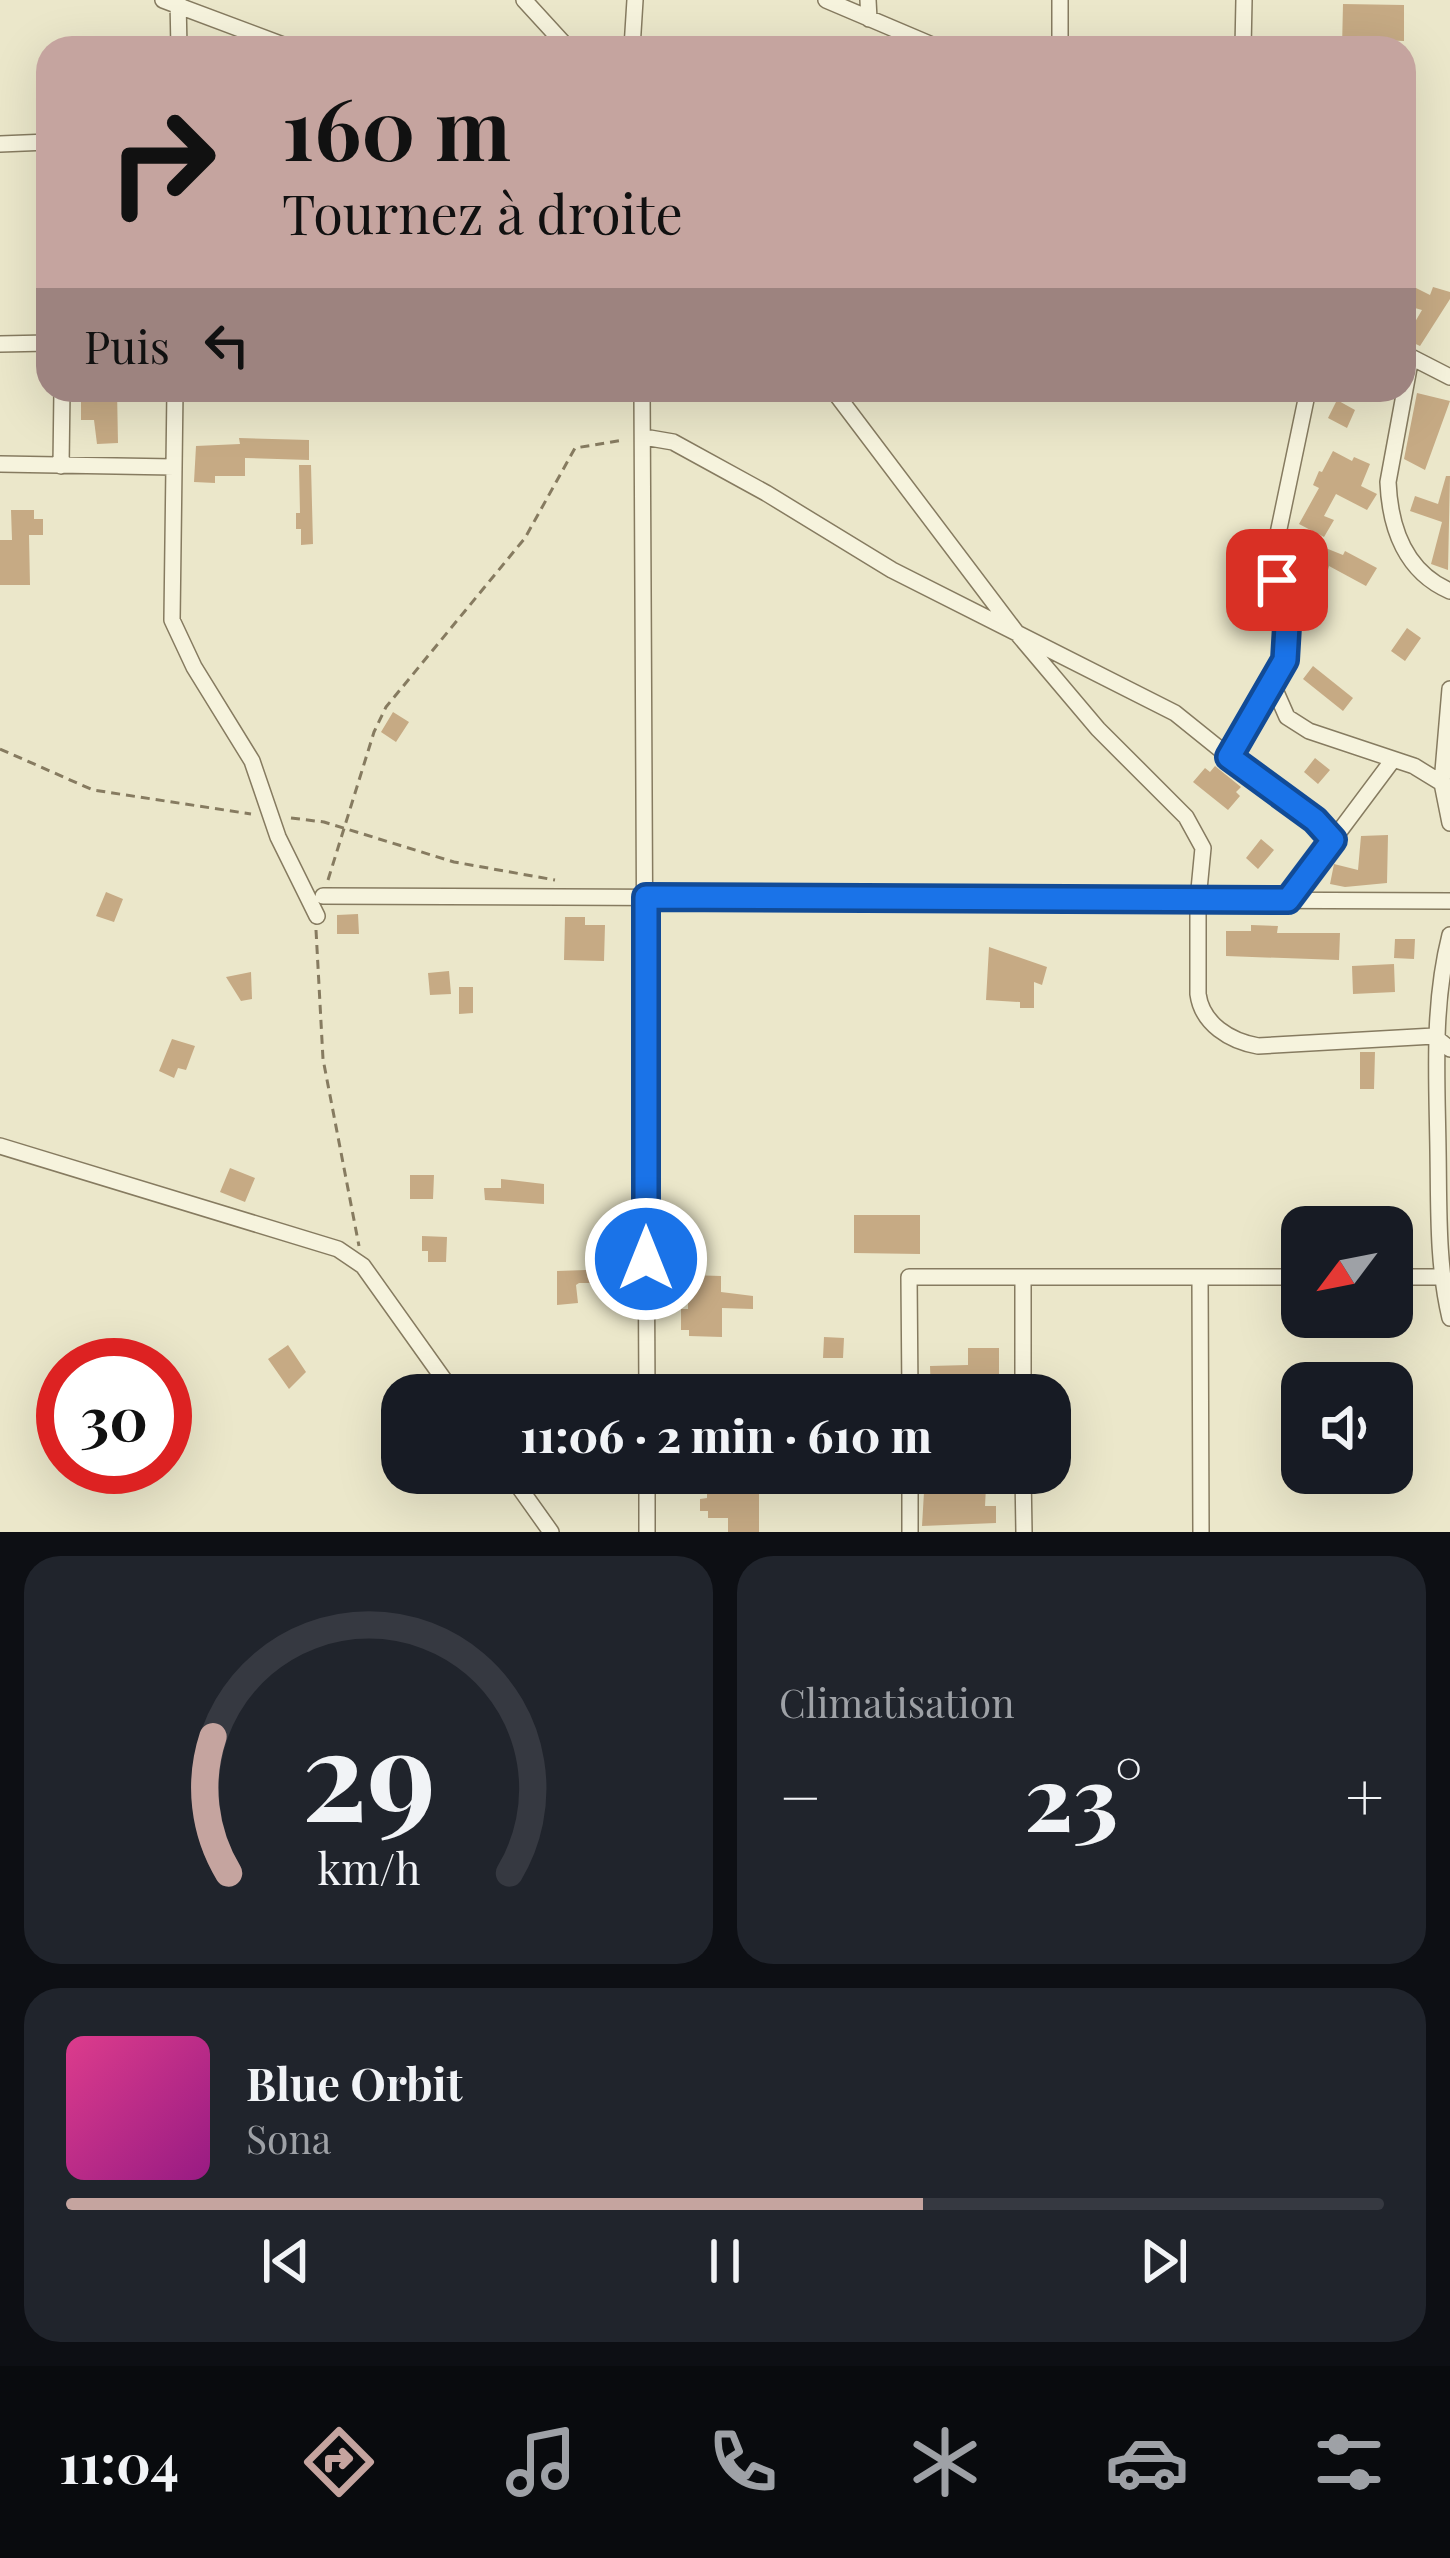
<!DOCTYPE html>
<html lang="fr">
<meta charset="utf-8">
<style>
:root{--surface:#171b24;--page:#20242c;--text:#f1f3f6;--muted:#9ea1a6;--line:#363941;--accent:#c5a49f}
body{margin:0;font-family:"Playfair Display",serif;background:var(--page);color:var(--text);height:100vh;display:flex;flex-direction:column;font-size:45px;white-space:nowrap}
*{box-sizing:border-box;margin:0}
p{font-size:39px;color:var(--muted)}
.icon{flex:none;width:66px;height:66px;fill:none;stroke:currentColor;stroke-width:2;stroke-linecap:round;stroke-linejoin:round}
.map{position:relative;height:1532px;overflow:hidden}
.panel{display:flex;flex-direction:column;gap:24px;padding:24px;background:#0d0f14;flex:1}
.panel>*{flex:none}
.banner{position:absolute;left:36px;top:36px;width:1380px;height:366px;border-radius:36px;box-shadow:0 12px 48px #0002;background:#c5a49f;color:#111;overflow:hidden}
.needle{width:78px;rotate:238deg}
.controls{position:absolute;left:1281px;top:1206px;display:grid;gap:24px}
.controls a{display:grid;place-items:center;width:132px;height:132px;border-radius:24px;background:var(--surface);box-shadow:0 12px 48px #0002;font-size:60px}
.speed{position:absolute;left:36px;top:1338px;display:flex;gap:24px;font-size:60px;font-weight:700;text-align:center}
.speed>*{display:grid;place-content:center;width:156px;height:156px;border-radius:50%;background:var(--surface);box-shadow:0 12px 48px #0002;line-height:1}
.speed .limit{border:18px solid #d22;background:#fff;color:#111}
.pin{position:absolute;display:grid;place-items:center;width:102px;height:102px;color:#fff;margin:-51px;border-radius:24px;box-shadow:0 6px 18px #0006}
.me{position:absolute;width:132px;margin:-66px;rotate:0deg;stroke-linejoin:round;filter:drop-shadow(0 0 9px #0008)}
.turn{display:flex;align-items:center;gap:42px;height:252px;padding:0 48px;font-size:54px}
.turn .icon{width:156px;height:156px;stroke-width:2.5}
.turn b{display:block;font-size:84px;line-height:102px}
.then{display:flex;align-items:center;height:114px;padding:0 48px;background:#0003;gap:24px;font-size:45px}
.big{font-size:90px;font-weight:800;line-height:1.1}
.panel .widget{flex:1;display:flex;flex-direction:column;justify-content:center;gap:18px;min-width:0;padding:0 42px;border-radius:36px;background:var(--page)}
.panel .dial{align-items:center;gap:0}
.dial svg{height:312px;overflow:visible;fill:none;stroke:var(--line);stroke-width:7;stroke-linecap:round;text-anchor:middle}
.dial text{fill:var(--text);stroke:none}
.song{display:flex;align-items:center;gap:36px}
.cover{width:144px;height:144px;border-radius:18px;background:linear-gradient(135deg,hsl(330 70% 55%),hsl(310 70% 35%))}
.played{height:12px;border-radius:6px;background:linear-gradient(90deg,var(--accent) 65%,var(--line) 65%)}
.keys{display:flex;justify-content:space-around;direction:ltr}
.heat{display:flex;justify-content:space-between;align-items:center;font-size:66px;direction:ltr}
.panel .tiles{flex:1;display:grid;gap:24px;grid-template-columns:1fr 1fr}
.widget:last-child{grid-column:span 2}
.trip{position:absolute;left:381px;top:1374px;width:690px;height:120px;border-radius:36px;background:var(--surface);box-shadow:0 12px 48px #0002;font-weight:800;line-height:120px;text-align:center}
.tab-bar{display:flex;height:192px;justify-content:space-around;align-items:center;background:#090b0e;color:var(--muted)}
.tab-bar .icon{width:84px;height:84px}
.tab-bar .on{color:var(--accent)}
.tab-bar b{font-size:54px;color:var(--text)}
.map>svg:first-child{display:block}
.building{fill:#c6aa84}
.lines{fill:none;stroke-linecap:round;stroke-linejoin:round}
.street-casing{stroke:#867b60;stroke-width:18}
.path{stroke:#867b60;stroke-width:3;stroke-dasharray:9 6;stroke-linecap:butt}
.street{stroke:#f6f3dd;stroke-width:15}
.route-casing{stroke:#114b97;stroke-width:30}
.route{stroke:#1a73e8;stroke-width:21}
</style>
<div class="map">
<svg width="1450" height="1532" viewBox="0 0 1450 1532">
<rect width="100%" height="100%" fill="#ebe7ca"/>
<!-- building -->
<path class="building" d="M1343,4L1404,5V41L1372,40V48H1342Z
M1404,282L1430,295L1433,287L1450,292V299L1420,346L1405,339L1422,310L1404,305Z
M81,390H117L118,443L97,444L94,420H81Z
M1417,393L1450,401L1425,470L1404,459Z
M1337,400L1355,410L1347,428L1328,418Z
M239,438L309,440V460L245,458V476H215V483L194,482L196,446L240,444Z
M1333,451L1352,461L1354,457L1370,464L1361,486L1377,494L1367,510L1336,494L1324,516L1334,520L1324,537L1299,524L1319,488L1313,485L1319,471L1322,472Z
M299,465H311L313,544L301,545V529H296V513H300Z
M1446,476H1450L1448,570L1431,564L1442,522L1410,511L1415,496L1438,504Z
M11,510H34V519H43V535H29L30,585H0V540H12Z
M1318,545L1343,555L1345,551L1377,568L1366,586L1329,566L1328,570L1311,562Z
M1407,628L1421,638L1405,661L1391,651Z
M1313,666L1353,698L1343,711L1303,679Z
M393,712L409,722L396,742L381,732Z
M1315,758L1330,770L1318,784L1304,772Z
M1215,766L1241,787L1236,792L1240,796L1228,810L1193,782L1205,768L1210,772Z
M1388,835L1387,883L1345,887L1330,884L1334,864L1358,870L1361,836Z
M1261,839L1274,850L1258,869L1246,858Z
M106,892L123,899L114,922L96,916Z
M358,914L359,934H337V915Z
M565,917H585V925H605L604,961L564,960Z
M1251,925L1278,926L1277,933H1340L1339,960L1226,956V931H1251Z
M1395,939H1415L1414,959L1394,958Z
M989,947L1047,967L1042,985L1034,982V1008H1020V1002L986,1000Z
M1394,964L1395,992L1353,994L1352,966Z
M449,971L451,994L430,995L428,973Z
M251,972L252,999L241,1001L226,977Z
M459,987H473V1013L459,1014Z
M172,1039L195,1046L186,1070L178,1068L174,1078L159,1071Z
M1360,1052H1375L1374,1089H1360Z
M230,1168L255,1178L245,1202L220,1192Z
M410,1175H434L433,1199H410Z
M501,1179L544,1184V1204L485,1200L484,1188H501Z
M854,1215H920V1254L854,1253Z
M422,1236L447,1237L446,1262H428V1251H422Z
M586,1259H610V1265H620V1283H579L576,1285L578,1303L557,1305V1271L586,1270Z
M688,1275L721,1276V1292L753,1296V1309L722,1308V1337L689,1336V1330H681V1309H688Z
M824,1337L844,1338L843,1358H823Z
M288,1345L306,1372L289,1389L268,1359Z
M968,1348H999V1380L962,1379V1395H931L930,1366L968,1365Z
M731,1380H759L758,1395H730Z
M70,1467H105L81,1484Z
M707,1473H725V1486H759V1532H728V1518H708V1511H700V1499L707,1498Z
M941,1485L986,1487L985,1506H996V1523L922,1526L924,1492L941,1493Z"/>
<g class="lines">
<!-- street casing -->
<g class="street-casing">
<path id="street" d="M163,0L291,48
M178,0L179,48
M524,0L568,48
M826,0L939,48
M868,0L869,19
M1060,0V48
M632,48L635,0
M1243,48L1244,0
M0,144L48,142
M0,344L48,343
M1407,355L1450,377
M1411,357L1388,482C1390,529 1406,572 1450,591
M175,390L172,620L194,667L252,761L278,837L317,916
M642,390L647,1395
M833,390L1016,632L1098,729L1186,817L1203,848L1198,900V994C1202,1024 1230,1041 1258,1046L1434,1036L1450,1049
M644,437L673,442L766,493L892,570L1175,713L1293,808L1315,820L1333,840
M0,464L174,467
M61,466L62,390
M1272,683L1287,717L1309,731L1414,766L1450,788
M1450,689L1442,783L1450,823
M1229,757L1285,660L1287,625L1275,548L1308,390
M323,896L1450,901
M1288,900L1392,761
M1450,935C1432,1006 1437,1077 1438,1150C1439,1207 1437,1263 1450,1318
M0,1146L338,1249L363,1266L455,1395
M1023,1277V1395
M1200,1277L1201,1532
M1392,1277H1440
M910,1395L909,1277H1302
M509,1473L551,1532
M647,1473V1532
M910,1473V1532
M1023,1473L1024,1532"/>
</g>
<!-- path -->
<path class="path" d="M0,749L93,790L251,814
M291,818L324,822L454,862L555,880
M328,880L374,732L386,707L525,538L575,448L624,440
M316,930L323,1059L359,1246"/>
<!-- street -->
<use href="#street" class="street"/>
</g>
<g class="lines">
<!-- route casing -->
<g class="route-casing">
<path id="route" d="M646,1259V897L1288,900L1333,840L1315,820L1229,757L1285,660L1287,626L1277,580"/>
</g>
<!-- route -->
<use href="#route" class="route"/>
</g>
</svg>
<div class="controls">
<a><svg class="needle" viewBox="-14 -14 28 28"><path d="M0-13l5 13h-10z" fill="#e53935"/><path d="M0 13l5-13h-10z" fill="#9ea1a6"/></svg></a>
<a><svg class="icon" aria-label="sound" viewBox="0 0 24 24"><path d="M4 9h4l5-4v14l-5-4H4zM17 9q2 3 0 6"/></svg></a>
</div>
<div class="speed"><div class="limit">30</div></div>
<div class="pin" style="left:1277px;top:580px;background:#d93025"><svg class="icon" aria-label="arrive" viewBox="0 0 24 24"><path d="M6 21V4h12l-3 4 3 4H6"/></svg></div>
<svg class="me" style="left:646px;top:1259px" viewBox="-20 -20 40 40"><circle r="17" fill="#1a73e8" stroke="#fff" stroke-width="3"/><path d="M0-11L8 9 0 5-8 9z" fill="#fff"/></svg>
<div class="trip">11:06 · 2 min · 610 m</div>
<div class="banner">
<div class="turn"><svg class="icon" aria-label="right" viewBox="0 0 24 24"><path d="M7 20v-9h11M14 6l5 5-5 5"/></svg><div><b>160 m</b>Tournez à droite</div></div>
<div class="then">Puis<svg class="icon" aria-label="left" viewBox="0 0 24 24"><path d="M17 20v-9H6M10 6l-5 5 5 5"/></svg></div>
</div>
</div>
<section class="panel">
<div class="tiles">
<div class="widget dial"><svg viewBox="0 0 100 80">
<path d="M14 69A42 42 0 1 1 86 69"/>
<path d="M14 69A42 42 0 0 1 10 34" stroke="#c5a49f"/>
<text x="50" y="56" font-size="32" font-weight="700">29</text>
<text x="50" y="72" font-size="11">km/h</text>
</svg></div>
<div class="widget"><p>Climatisation</p>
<div class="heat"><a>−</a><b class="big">23°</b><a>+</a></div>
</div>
<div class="widget">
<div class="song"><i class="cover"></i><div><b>Blue Orbit</b><p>Sona</p></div></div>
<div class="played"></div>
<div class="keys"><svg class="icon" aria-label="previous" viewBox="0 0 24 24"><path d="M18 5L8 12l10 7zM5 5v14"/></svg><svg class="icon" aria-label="pause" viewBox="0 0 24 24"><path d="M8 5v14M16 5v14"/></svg><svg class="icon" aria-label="next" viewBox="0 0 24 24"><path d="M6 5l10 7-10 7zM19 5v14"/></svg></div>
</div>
</div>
</section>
<nav class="tab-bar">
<b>11:04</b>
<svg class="icon on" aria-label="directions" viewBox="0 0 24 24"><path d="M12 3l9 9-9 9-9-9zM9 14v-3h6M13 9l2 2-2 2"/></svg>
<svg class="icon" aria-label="music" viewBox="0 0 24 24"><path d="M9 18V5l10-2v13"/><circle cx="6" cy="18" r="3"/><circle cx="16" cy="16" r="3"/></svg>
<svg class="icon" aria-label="phone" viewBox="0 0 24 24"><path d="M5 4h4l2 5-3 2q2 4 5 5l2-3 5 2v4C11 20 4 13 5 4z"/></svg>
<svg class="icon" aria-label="climate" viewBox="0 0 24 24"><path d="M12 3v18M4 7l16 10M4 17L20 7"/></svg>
<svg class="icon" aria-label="car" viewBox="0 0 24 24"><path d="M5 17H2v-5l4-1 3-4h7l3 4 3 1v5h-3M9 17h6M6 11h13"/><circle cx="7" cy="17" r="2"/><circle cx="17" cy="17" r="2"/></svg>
<svg class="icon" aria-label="filters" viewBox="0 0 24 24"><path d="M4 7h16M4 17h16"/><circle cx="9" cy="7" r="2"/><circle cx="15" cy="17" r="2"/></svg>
</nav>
